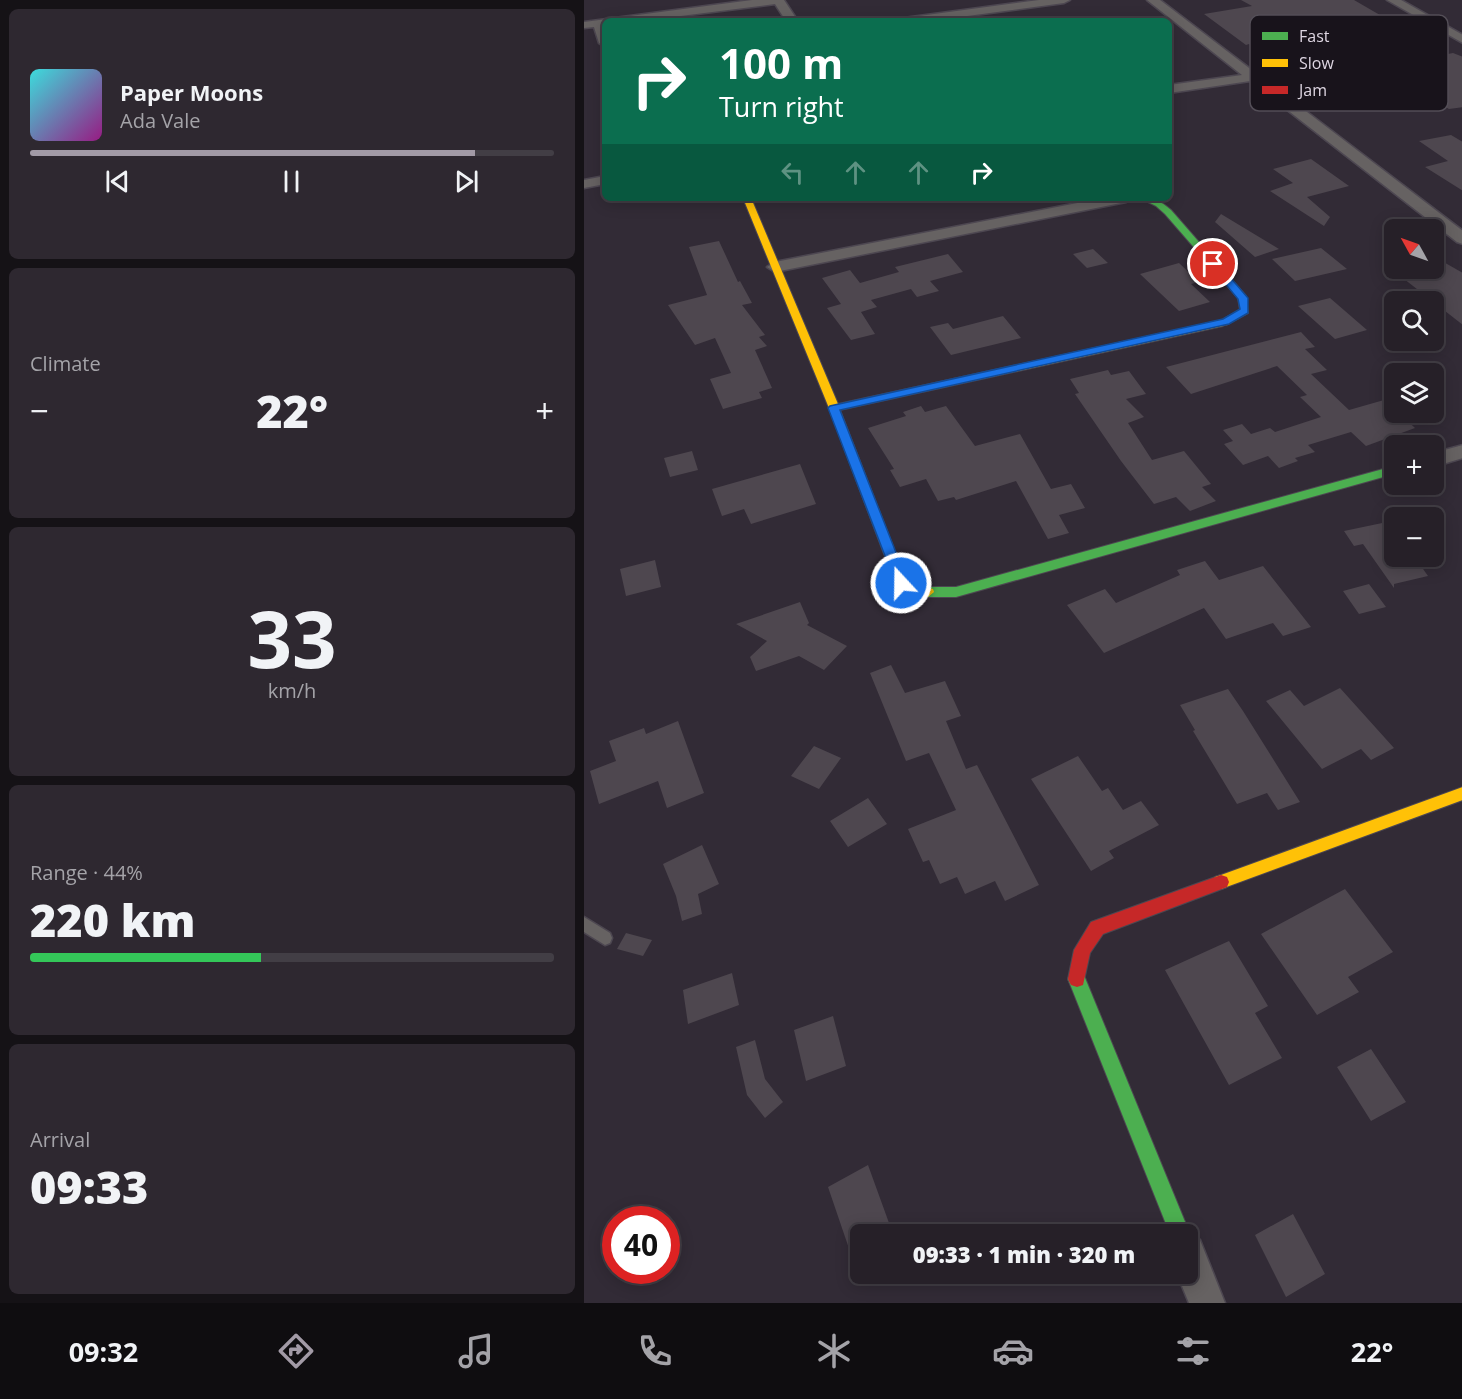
<!DOCTYPE html>
<meta charset="utf-8">
<style>
:root{--surface:#262028;--page:#2e2830;--text:#f1f3f6;--muted:#a4a3a8;--line:#423e45;--accent:#a29aa6}
body{margin:0;font-family:"Open Sans",sans-serif;background:var(--page);color:var(--text);height:100vh;display:flex;flex-direction:column;font-size:22px;white-space:nowrap}
*{box-sizing:border-box;margin:0}
p{font-size:20px;color:var(--muted)}
.icon{flex:none;width:33px;height:33px;fill:none;stroke:currentColor;stroke-width:2;stroke-linecap:round;stroke-linejoin:round}
.map{position:relative;flex:1;overflow:hidden}
.side{display:flex;flex-direction:column;gap:9px;padding:9px;background:#151216;width:584px}
.side>*{flex:none}
.hud{position:absolute;left:18px;top:18px;width:570px;height:183px;border-radius:9px;box-shadow:0 3px 15px #0003,0 0 0 2px var(--line);background:#0b6e4f;color:#fff;overflow:hidden}
.needle{width:39px;rotate:310deg}
.controls{position:absolute;left:800px;top:219px;display:grid;gap:12px}
.controls a{display:grid;place-items:center;width:60px;height:60px;border-radius:9px;background:var(--surface);box-shadow:0 3px 15px #0003,0 0 0 2px var(--line);font-size:30px}
.speed{position:absolute;left:18px;top:1206px;display:flex;gap:12px;font-size:30px;font-weight:700;text-align:center}
.speed>*{display:grid;place-content:center;width:78px;height:78px;border-radius:50%;background:var(--surface);box-shadow:0 3px 15px #0003,0 0 0 2px var(--line);line-height:1}
.speed .limit{border:9px solid #d22;background:#fff;color:#111}
.pin{position:absolute;display:grid;place-items:center;width:51px;height:51px;color:#fff;margin:-26px;border:3px solid #fff;border-radius:50%;box-shadow:0 2px 6px #0007}
.me{position:absolute;width:66px;margin:-33px;rotate:339deg;stroke-linejoin:round;filter:drop-shadow(0 0 4px #0008)}
.turn{display:flex;align-items:center;gap:21px;height:126px;padding:0 18px;font-size:27px}
.turn .icon{width:78px;height:78px;stroke-width:2.5}
.turn b{display:block;font-size:42px;line-height:51px}
.lanes{display:flex;align-items:center;height:57px;padding:0 18px;background:#0003;justify-content:center;gap:30px;direction:ltr}
.lanes .off{opacity:.35}
.big{font-size:45px;font-weight:800;line-height:1.1}
.side .widget{flex:1;display:flex;flex-direction:column;justify-content:center;gap:9px;min-width:0;padding:0 21px;border-radius:9px;background:var(--page)}
.side .dial{align-items:center;gap:0}
.dial b{font-size:78px;line-height:1}
.song{display:flex;align-items:center;gap:18px}
.cover{width:72px;height:72px;border-radius:9px;background:linear-gradient(135deg,hsl(180 70% 55%),hsl(310 70% 35%))}
.played{height:6px;border-radius:3px;background:linear-gradient(90deg,var(--accent) 85%,var(--line) 85%)}
.keys{display:flex;justify-content:space-around;direction:ltr}
.heat{display:flex;justify-content:space-between;align-items:center;font-size:33px;direction:ltr}
.charge{height:9px;border-radius:4px;background:linear-gradient(90deg,#34c759 44%,var(--line) 0)}
.trip{position:absolute;left:266px;top:1224px;width:348px;height:60px;border-radius:9px;background:var(--surface);box-shadow:0 3px 15px #0003,0 0 0 2px var(--line);font-weight:800;line-height:60px;text-align:center}
.tab-bar{display:flex;height:96px;justify-content:space-around;align-items:center;background:#0f0d10;color:var(--muted)}
.tab-bar .icon{width:42px;height:42px}
.tab-bar .current{color:var(--accent)}
.tab-bar b{font-size:27px;color:var(--text)}
main{display:flex;flex:1;min-height:0}
.map>svg:first-child{display:block}
.building{fill:#4e474f}
.lines{fill:none;stroke-linecap:round;stroke-linejoin:round}
.lane-casing{stroke:#4d4751;stroke-width:3}
.street-casing{stroke:#4d4751;stroke-width:3}
.fast-casing{stroke:#4d4751;stroke-width:2}
.slow-casing{stroke:#4d4751;stroke-width:2}
.jam-casing{stroke:#4d4751;stroke-width:2}
.lane{fill:#666262;fill-rule:evenodd}
.street{fill:#666262;fill-rule:evenodd}
.fast{fill:#4caf50;fill-rule:evenodd}
.slow{fill:#ffc107;fill-rule:evenodd}
.jam{fill:#c62828;fill-rule:evenodd}
.route{fill:#1a73e8;stroke:#114b97;stroke-width:1.5}
.key{fill:#18131b;stroke:#534e57;stroke-width:1.5}
.key-label{font-size:16px;fill:#ded6e2}
</style>
<main>
<section class="side">
<div class="widget">
<div class="song"><i class="cover"></i><div><b>Paper Moons</b><p>Ada Vale</p></div></div>
<div class="played"></div>
<div class="keys"><svg class="icon" aria-label="previous" viewBox="0 0 24 24"><path d="M18 5L8 12l10 7zM5 5v14"/></svg><svg class="icon" aria-label="pause" viewBox="0 0 24 24"><path d="M8 5v14M16 5v14"/></svg><svg class="icon" aria-label="next" viewBox="0 0 24 24"><path d="M6 5l10 7-10 7zM19 5v14"/></svg></div>
</div>
<div class="widget"><p>Climate</p>
<div class="heat"><a>−</a><b class="big">22°</b><a>+</a></div>
</div>
<div class="widget dial"><b>33</b><p>km/h</p></div>
<div class="widget"><p>Range · 44%</p><b class="big">220 km</b><div class="charge"></div></div>
<div class="widget"><p>Arrival</p><b class="big">09:33</b></div>
</section>
<div class="map">
<svg width="879" height="1303" viewBox="0 0 879 1303">
<rect width="100%" height="100%" fill="#322b36"/>
<!-- building -->
<path class="building" d="M657,0H770L808,22L753,31L803,57L837,48L846,52L855,50L864,54L869,53L879,57V107L865,109L799,69L760,82L756,80L736,83L732,80L721,82L665,44L662,45L620,14L668,6Z
M867,135L879,142V191L841,167L864,161L835,141Z
M727,159L765,186L723,197L746,217L740,226L686,191L709,183L689,169Z
M637,214L695,249L671,257L631,222Z
M135,241L154,282L156,281L168,303L158,305L181,335L175,337L183,346L171,350L188,388L175,392L178,398L139,409L126,379L147,373L131,338L111,345L84,305L123,295L105,247Z
M737,248L763,269L711,281L688,259Z
M509,249L524,263L503,268L489,254Z
M364,254L379,272L346,281L355,291L333,297L327,289L287,300L293,307L277,312L291,334L267,340L243,308L257,304L238,278L266,270L276,283L315,272L311,267Z
M849,256L879,273V325L806,268H849Z
M595,263L615,282L607,284L626,302L595,311L556,274Z
M746,298L783,330L751,339L714,306Z
M419,316L437,338L367,355L346,327L364,323L369,329Z
M717,332L731,347L721,349L743,370L727,374L765,410L800,400L810,409V412H814L831,428L782,446L767,432L724,445L731,452L711,458L714,461L695,468L684,456L659,465L640,444L649,441L639,430L658,424L667,434L686,428L691,432L737,417L716,397L723,395L693,366L607,394L582,367Z
M524,370L527,375L545,371L562,394L542,399L560,417L544,423L568,460L600,451L627,484L618,487L632,501L606,511L592,497L570,504L537,461L491,394L495,393L486,379Z
M337,406L341,412L362,406L391,446L436,434L467,489L487,484L501,508L475,515L485,533L464,539L432,481L372,500L370,497L354,501L342,479L316,487L306,470L310,469L284,428L322,416L319,412Z
M108,451L114,470L86,477L80,458Z
M216,464L232,504L167,524L160,509L138,516L128,489Z
M803,522L810,530V556H830L844,576L810,584V588L779,544L770,546L760,531Z
M71,560L77,587L42,596L36,569Z
M621,561L635,580L679,566L727,627L699,636L689,623L642,639L620,608L520,653L483,605L521,589L532,603L596,575L593,570Z
M785,584L802,607L775,614L759,591Z
M216,602L225,623L223,625L263,646L240,670L215,656L172,671L166,657L183,641L152,624Z
M307,665L321,693L361,681L377,716L362,721L382,769L393,765L455,885L421,901L411,881L381,894L373,877L356,884L345,860L339,862L324,829L372,810L345,753L322,761L286,673Z
M756,688L810,748L787,760L777,749L738,769L682,701L706,690L720,706Z
M644,689L659,711L716,802L694,810L683,793L653,804L609,731L611,730L596,705Z
M94,721L120,793L83,808L74,781L15,804L6,771L32,761L25,741L60,728L62,734Z
M230,746L257,758L235,789L207,776Z
M494,756L518,791L524,788L539,810L557,801L575,825L525,851L530,858L507,871L447,779Z
M284,798L303,824L264,847L246,821Z
M118,845L135,884L114,894L118,914L98,921L92,896L79,864Z
M761,889L809,952L764,977L775,992L733,1015L677,934Z
M42,933L68,940L59,956L33,949Z
M645,941L684,1006L671,1013L698,1058L645,1085L581,970Z
M148,973L155,1005L104,1024L99,990Z
M249,1016L262,1066L222,1081L210,1030Z
M171,1040L181,1079L199,1102L181,1118L163,1095L152,1047Z
M787,1049L822,1102L787,1121L753,1067Z
M284,1165L309,1234H276V1271L273,1272L244,1187Z
M709,1214L741,1274L702,1297L671,1235Z"/>
<g class="lines">
<!-- lane casing -->
<g class="lane-casing">
<path id="lane" d="M0,917L26,933L28,938L26,943L21,945L0,932Z"/>
</g>
<!-- street casing -->
<g class="street-casing">
<path id="street" d="M168,0H200L214,21H202L191,4L57,21H21V47L15,43L10,27L0,28V22Z
M455,0H486L480,3L346,21H314L320,18Z
M563,0H576L879,231V244L873,242L666,81L585,93V85L658,75Z
M803,0H817L879,35V43Z
M21,176V184L0,188V180Z
M519,198H549L542,202L191,272L183,267L191,262Z
M879,445V458L849,467V453Z
M603,1235L616,1240L641,1303H605L593,1274H603Z"/>
</g>
<!-- fast casing -->
<g class="fast-casing">
<path id="fast" d="M556,198C569,198 577,201 587,210L662,296L664,313L642,325H636V321L656,310L654,298L581,214L572,206Z
M810,466V474L372,597H344L338,592L344,587H372Z
M493,971L499,973L606,1234L603,1241V1234H586L484,979L487,973Z"/>
</g>
<!-- slow casing -->
<g class="slow-casing">
<path id="slow" d="M159,198H167L254,404L639,320L644,323L639,326L256,410L322,580L349,589L350,592L344,597L312,586L311,583L245,408Z
M879,787V800L637,889L631,887L629,882L631,877L637,875Z"/>
</g>
<!-- jam casing -->
<g class="jam-casing">
<path id="jam" d="M637,875L643,877L645,882L643,887L519,934L506,953L499,985L493,987L487,985L484,979L490,950L507,922Z"/>
</g>
<!-- lane -->
<use href="#lane" class="lane"/>
<!-- street -->
<use href="#street" class="street"/>
<!-- fast -->
<use href="#fast" class="fast"/>
<!-- slow -->
<use href="#slow" class="slow"/>
<!-- jam -->
<use href="#jam" class="jam"/>
</g>
<!-- route -->
<path class="route" d="M629,261L633,262L664,298V313L645,324L256,410L324,583L317,588L313,587L244,408L246,406L639,319L656,309L654,299L625,264Z"/>
<!-- legend -->
<rect x="666" y="15" width="198" height="96" rx="9" class="key"/>
<rect x="678" y="32" width="26" height="8" fill="#4caf50"/>
<rect x="678" y="59" width="26" height="8" fill="#ffc107"/>
<rect x="678" y="86" width="26" height="8" fill="#c62828"/>
<g class="key-label">
<text x="715" y="42">Fast</text>
<text x="715" y="69">Slow</text>
<text x="715" y="96">Jam</text>
</g>
</svg>
<div class="controls">
<a><svg class="needle" viewBox="-14 -14 28 28"><path d="M0-13l5 13h-10z" fill="#e53935"/><path d="M0 13l5-13h-10z" fill="#a4a3a8"/></svg></a>
<a><svg class="icon" aria-label="search" viewBox="0 0 24 24"><circle cx="10" cy="10" r="6"/><path d="M15 15l6 6"/></svg></a>
<a><svg class="icon" aria-label="layers" viewBox="0 0 24 24"><path d="M12 4l9 5-9 5-9-5zM3 14l9 5 9-5"/></svg></a>
<a>+</a>
<a>−</a>
</div>
<div class="speed"><div class="limit">40</div></div>
<div class="pin" style="left:629px;top:264px;background:#d93025"><svg class="icon" aria-label="arrive" viewBox="0 0 24 24"><path d="M6 21V4h12l-3 4 3 4H6"/></svg></div>
<svg class="me" style="left:317px;top:583px" viewBox="-20 -20 40 40"><circle r="17" fill="#1a73e8" stroke="#fff" stroke-width="3"/><path d="M0-11L8 9 0 5-8 9z" fill="#fff"/></svg>
<div class="trip">09:33 · 1 min · 320 m</div>
<div class="hud">
<div class="turn"><svg class="icon" aria-label="right" viewBox="0 0 24 24"><path d="M7 20v-9h11M14 6l5 5-5 5"/></svg><div><b>100 m</b>Turn right</div></div>
<div class="lanes"><svg class="icon off" aria-label="left" viewBox="0 0 24 24"><path d="M17 20v-9H6M10 6l-5 5 5 5"/></svg><svg class="icon off" aria-label="ahead" viewBox="0 0 24 24"><path d="M12 20V5M6 11l6-6 6 6"/></svg><svg class="icon off" aria-label="ahead" viewBox="0 0 24 24"><path d="M12 20V5M6 11l6-6 6 6"/></svg><svg class="icon" aria-label="right" viewBox="0 0 24 24"><path d="M7 20v-9h11M14 6l5 5-5 5"/></svg></div>
</div>
</div>
</main>
<nav class="tab-bar">
<b>09:32</b>
<svg class="icon current" aria-label="directions" viewBox="0 0 24 24"><path d="M12 3l9 9-9 9-9-9zM9 14v-3h6M13 9l2 2-2 2"/></svg>
<svg class="icon" aria-label="music" viewBox="0 0 24 24"><path d="M9 18V5l10-2v13"/><circle cx="6" cy="18" r="3"/><circle cx="16" cy="16" r="3"/></svg>
<svg class="icon" aria-label="phone" viewBox="0 0 24 24"><path d="M5 4h4l2 5-3 2q2 4 5 5l2-3 5 2v4C11 20 4 13 5 4z"/></svg>
<svg class="icon" aria-label="climate" viewBox="0 0 24 24"><path d="M12 3v18M4 7l16 10M4 17L20 7"/></svg>
<svg class="icon" aria-label="car" viewBox="0 0 24 24"><path d="M5 17H2v-5l4-1 3-4h7l3 4 3 1v5h-3M9 17h6M6 11h13"/><circle cx="7" cy="17" r="2"/><circle cx="17" cy="17" r="2"/></svg>
<svg class="icon" aria-label="filters" viewBox="0 0 24 24"><path d="M4 7h16M4 17h16"/><circle cx="9" cy="7" r="2"/><circle cx="15" cy="17" r="2"/></svg>
<b>22°</b>
</nav>
